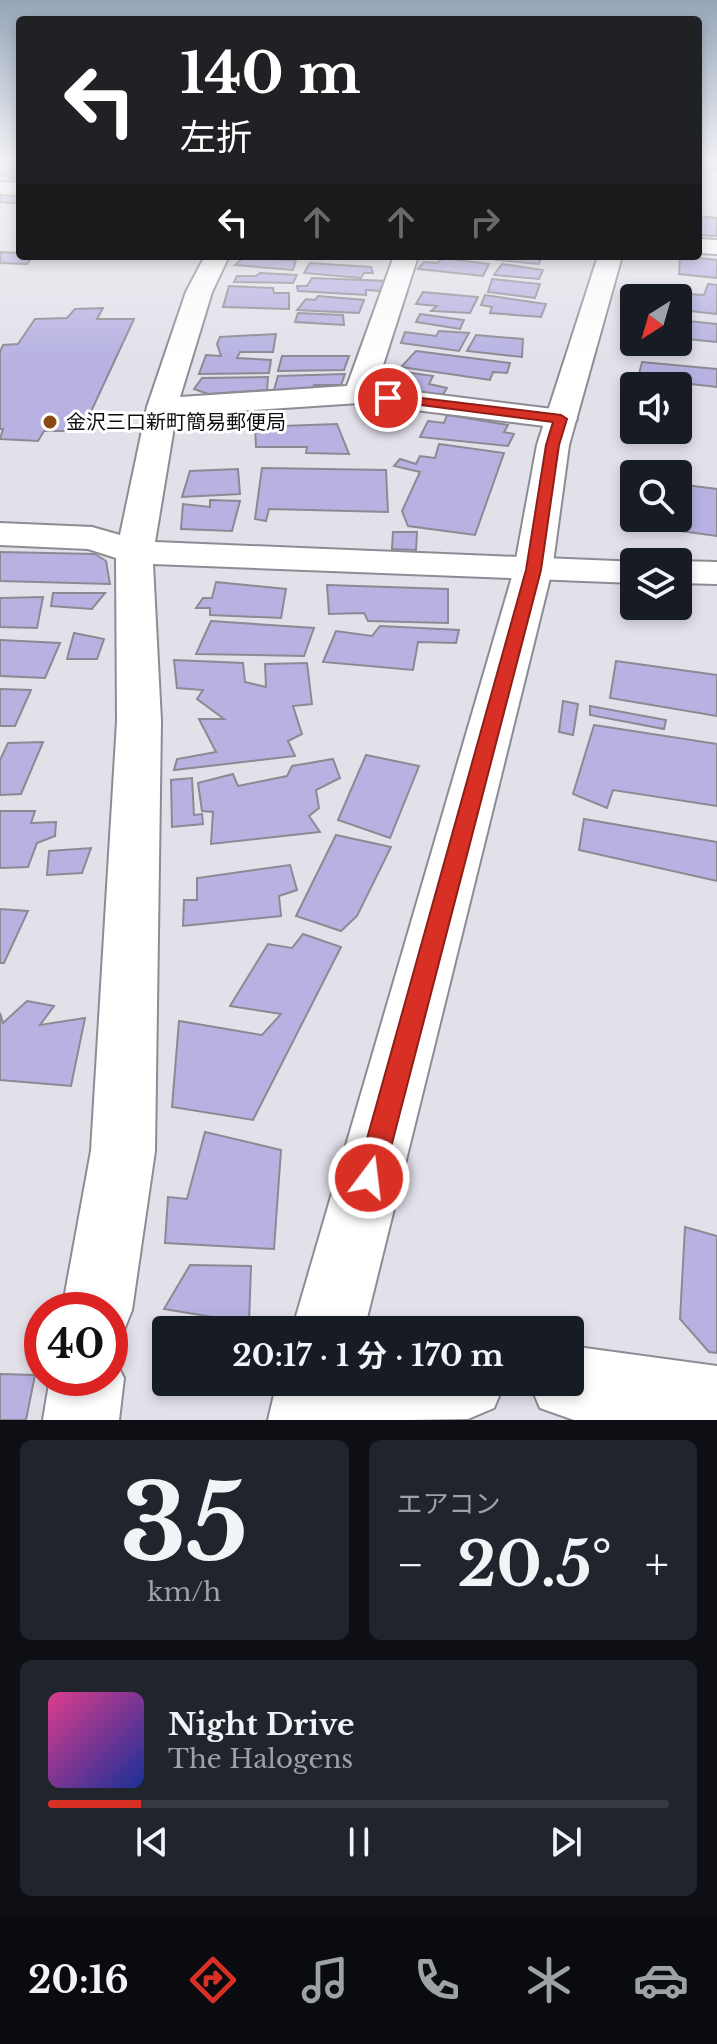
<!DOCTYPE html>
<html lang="ja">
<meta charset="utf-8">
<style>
:root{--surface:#171b24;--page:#20242c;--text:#f1f3f6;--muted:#9ea1a6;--line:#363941;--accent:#d93025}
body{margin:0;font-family:"Libre Baskerville","Noto Sans JP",serif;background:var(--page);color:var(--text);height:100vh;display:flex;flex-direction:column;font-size:30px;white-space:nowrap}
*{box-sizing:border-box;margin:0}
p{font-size:26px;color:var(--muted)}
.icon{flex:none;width:44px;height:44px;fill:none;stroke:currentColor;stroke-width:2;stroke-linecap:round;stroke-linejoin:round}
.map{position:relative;height:1420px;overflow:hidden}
.sheet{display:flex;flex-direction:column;gap:20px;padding:20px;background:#0d0f14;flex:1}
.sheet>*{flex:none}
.banner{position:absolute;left:16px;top:16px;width:686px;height:244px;border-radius:8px;box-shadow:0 4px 12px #0003;background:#202124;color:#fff;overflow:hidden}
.needle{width:52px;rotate:217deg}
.controls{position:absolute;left:620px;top:284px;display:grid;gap:16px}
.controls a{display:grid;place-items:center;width:72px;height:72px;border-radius:8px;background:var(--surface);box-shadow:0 4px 12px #0003;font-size:40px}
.speed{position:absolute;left:24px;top:1292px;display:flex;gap:16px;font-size:40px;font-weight:700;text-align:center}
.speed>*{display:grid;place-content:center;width:104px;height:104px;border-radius:50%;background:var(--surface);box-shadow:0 4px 12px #0003;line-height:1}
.speed .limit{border:12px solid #d22;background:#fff;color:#111}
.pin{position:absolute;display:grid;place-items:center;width:68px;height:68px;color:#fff;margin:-34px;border:4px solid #fff;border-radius:50%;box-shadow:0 2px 8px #0007}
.me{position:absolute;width:88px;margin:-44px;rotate:15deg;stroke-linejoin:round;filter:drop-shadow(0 0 6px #0008)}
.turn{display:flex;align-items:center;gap:28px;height:168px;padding:0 32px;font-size:36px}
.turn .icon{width:104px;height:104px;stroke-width:2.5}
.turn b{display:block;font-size:56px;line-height:68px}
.lanes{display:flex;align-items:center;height:76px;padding:0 32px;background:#0003;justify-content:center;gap:40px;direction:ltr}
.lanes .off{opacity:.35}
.big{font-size:60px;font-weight:700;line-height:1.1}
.sheet .tile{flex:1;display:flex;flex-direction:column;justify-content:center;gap:12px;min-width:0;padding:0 28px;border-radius:12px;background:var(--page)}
.sheet .dial{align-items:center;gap:0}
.dial b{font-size:104px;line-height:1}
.song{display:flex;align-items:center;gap:24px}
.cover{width:96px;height:96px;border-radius:12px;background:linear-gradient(135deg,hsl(330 70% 55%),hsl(230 70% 35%))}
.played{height:8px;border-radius:4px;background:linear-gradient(90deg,var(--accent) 15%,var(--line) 15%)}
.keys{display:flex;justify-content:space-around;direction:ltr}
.heat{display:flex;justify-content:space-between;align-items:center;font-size:44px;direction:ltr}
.sheet .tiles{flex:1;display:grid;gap:20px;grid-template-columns:1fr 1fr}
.tile:last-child{grid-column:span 2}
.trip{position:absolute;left:152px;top:1316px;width:432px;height:80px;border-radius:8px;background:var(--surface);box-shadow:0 4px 12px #0003;font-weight:700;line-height:80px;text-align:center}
.tab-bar{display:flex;height:128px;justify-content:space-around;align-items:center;background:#090b0e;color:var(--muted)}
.tab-bar .icon{width:56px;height:56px}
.tab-bar .active{color:var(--accent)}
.tab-bar b{font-size:36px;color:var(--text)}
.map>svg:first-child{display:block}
.building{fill:#b7b2e2;stroke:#8b8a92;stroke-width:2}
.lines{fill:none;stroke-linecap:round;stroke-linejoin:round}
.minor-casing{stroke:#8d8c94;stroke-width:4}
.tertiary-casing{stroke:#8d8c94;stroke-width:4}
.minor{fill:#fff;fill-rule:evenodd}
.tertiary{fill:#fff;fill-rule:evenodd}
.route{fill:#d93025;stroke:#8d1f18;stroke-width:2}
.poi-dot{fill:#8a4913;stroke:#fff;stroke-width:3}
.labels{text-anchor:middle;stroke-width:6;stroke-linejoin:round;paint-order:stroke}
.far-poi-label{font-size:20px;fill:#0d0d10;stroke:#fff;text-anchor:start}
</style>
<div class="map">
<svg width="717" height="1420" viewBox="0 0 717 1420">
<rect width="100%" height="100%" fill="#e2e1ea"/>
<!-- building -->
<path class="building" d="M698,160H717V171L698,170Z
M20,161V180L3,176L13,171L6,167Z
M0,192L20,193V204L0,202Z
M698,216L717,218V236L698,235Z
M0,252L20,253V256H33L27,264L0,263Z
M501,256H542L539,264L497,260Z
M680,256L717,260V278L679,274Z
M243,258L296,260L293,270L235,265Z
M443,258L489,264L483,276L418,269L424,262L437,263Z
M310,263L371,267L373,273H364L361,278L304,273Z
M502,264L543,270L539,279L494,275Z
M260,273L297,275L293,283L234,282L237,276H256Z
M312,278L387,281L380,291L366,290V295L298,291L297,286H307Z
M492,279L540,284L535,298L488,292Z
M708,284L717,285V314L681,310L678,314V298H666L668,287L687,289L688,294L704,295Z
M229,286L273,288L274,293H289V309L223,307Z
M423,292L478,297L470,313L431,311L437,306L416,304Z
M485,295L546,304L541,317L490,313L492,307L481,305Z
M318,296L364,300L359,313L297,310L306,299L315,300Z
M103,308L97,319H134L82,431H44L38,441L0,439L3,429H0V352L3,345L18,344L35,319L67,318L75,309Z
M298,313L343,315L344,325L295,322Z
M420,314L464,320L460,329L416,322Z
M678,320L717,324V342L678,338Z
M439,331L469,333L459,351L401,343L405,332L436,336Z
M276,334L273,352H240L237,358L271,360L269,373L199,374L206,355L221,356L217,344L220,337Z
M476,335L523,339L522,357L467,351Z
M416,351L510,363L507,373L493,372L490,380L401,367Z
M282,356H349L344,370L278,371Z
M642,362L717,369V387L638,378Z
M398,371L433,376L429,384L447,388L442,396L390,390Z
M345,374L341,385H314L311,391L274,390L278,376Z
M268,377L267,390L208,394L194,389L202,378Z
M447,415L508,425L504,432L514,434L508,446L420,437L428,421L444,423Z
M337,424L349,454L306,453L307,447H256L255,427Z
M439,444L504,453L475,535L408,526L402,511L420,472L394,466L400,459L416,464L420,456L435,458Z
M262,468L386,470L388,512L269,509L266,521L255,519Z
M238,469L240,494L182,497L190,471Z
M678,484L717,489V536L659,528L661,518H678Z
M210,500L240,501L232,531L181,529L183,504L210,507Z
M393,532H417L416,550L392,549Z
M0,552L95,554L106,561L110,584L0,581Z
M216,582L286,589L281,618L210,615V608H196L203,598H212Z
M327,585L448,589V623L368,621L364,613L329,614Z
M53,593H105L92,609L51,606Z
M43,597L37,628L0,627V598Z
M211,621L314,628L304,656L196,654Z
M380,626L459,630L456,643L418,642L413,670L323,662L336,631L372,636Z
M74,633L104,639L97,659H67Z
M0,640L60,643L45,678L0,676Z
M174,660L243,663L245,682L266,687L265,664L307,663L312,704L293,706L302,734L288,741L295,756L174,770L177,759L216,752L199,719H224L197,699L203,690L177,688Z
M616,661L717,675V716L610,698Z
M0,689L31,690L15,726H0Z
M563,701L578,704L573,735L559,732Z
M590,706L666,720L664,729L590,715Z
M594,725L717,744V806L613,790L607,808L573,794Z
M43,742L21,794L0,795V760L8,743Z
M366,755L419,766L390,838L338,820Z
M333,759L340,778L316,790L319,808L309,816L320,832L211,844L213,812L202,811L198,783L233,774L238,786L287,776L292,766Z
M192,778L194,815L202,814L203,824L172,827L171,780Z
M0,811H35L31,823L56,822L55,836L37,843L28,867L0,868Z
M584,819L717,842V881L579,850Z
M336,835L391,847L357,916L341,931L296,916Z
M91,848L82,873L47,875L49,851Z
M290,865L297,890L279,896L281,916L183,926L184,900H197V878Z
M0,909L28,911L4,963H0Z
M303,934L341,947L253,1120L172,1107L179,1021L262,1035L281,1014L230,1006L268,944L292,948Z
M27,1001L54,1006L40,1025L85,1018L71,1086L0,1080V1013L3,1023Z
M205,1132L281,1150L274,1249L165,1243L168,1197L187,1199Z
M685,1227L717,1236V1353L709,1352L680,1319Z
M190,1265L251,1266L249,1323L164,1309Z
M0,1374L35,1375L26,1420H0Z"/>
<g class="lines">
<!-- minor casing -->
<g class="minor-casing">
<path id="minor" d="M0,182L20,183V195L0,194Z
M698,239L717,240V254L698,253Z
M205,256H229L212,292L180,397L347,386L394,256H418L376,387L561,410L572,412L577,419L572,426L561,428L359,403L176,415L155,542L640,562H634V583L153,564L161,721L155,1151L132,1310L122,1335L110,1340V1310H62L91,1151L117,721L116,558L88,549L0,545V523L92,527L120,535L147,407L186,292Z
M678,561L717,562V584L678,583V562H672Z
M570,1346L717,1366V1420H574L540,1408L529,1382H570Z
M110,1351L124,1378L119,1420H43L50,1378H110Z
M277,1382H505L494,1408L468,1419L409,1420H308L287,1411Z"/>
</g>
<!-- tertiary casing -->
<g class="tertiary-casing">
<path id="tertiary" d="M598,256H622L569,445L552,570L364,1330H292L514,570L537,445Z
M277,1382H351L344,1420H268Z"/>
</g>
<!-- minor -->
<use href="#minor" class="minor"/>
<!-- tertiary -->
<use href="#tertiary" class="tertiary"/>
</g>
<!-- sky -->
<linearGradient id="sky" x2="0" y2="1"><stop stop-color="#95a5b8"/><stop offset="0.45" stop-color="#f2f2f6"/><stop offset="1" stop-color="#f2f2f6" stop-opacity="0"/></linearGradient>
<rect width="717" height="359" fill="url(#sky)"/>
<!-- route -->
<path class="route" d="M388,394L561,415L567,419L559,445L541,570L383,1178L379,1187L369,1191L360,1187L356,1178L526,570L546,445L553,422L383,400V395Z"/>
<!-- markers -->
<circle class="poi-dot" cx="50" cy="422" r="8"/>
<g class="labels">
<!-- far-poi labels -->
<g class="far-poi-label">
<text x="66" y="429">金沢三口新町簡易郵便局</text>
</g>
</g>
</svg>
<div class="controls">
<a><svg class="needle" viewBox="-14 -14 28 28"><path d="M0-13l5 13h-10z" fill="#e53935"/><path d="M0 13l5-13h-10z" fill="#9ea1a6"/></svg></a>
<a><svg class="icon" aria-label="sound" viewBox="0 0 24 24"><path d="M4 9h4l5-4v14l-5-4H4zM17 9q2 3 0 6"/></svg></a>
<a><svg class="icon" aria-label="search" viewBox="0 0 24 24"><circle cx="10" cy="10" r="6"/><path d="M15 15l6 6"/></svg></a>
<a><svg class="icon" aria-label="layers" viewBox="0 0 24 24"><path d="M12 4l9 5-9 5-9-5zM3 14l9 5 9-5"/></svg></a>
</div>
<div class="speed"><div class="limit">40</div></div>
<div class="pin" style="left:388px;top:398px;background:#d93025"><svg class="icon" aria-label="arrive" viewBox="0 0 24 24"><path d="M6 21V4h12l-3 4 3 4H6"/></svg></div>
<svg class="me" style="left:369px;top:1178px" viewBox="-20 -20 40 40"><circle r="17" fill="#d93025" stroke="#fff" stroke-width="3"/><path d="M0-11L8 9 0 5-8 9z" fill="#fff"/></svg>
<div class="trip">20:17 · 1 分 · 170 m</div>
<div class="banner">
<div class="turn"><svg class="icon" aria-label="left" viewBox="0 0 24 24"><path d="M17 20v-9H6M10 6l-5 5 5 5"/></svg><div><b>140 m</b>左折</div></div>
<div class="lanes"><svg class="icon" aria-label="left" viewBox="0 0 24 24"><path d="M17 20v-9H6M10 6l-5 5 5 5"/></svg><svg class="icon off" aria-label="ahead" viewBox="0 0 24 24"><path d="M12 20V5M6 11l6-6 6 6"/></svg><svg class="icon off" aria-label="ahead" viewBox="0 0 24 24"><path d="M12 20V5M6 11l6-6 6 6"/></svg><svg class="icon off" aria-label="right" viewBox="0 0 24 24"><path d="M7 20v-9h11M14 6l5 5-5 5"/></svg></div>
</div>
</div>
<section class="sheet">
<div class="tiles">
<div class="tile dial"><b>35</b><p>km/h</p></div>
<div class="tile"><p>エアコン</p>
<div class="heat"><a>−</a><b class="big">20.5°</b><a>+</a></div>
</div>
<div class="tile">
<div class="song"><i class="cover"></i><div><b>Night Drive</b><p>The Halogens</p></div></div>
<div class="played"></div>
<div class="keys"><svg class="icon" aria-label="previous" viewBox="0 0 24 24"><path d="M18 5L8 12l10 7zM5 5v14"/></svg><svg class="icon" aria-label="pause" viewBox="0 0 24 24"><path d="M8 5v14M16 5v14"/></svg><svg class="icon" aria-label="next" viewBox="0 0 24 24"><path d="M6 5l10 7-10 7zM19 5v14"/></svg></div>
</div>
</div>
</section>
<nav class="tab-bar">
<b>20:16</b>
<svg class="icon active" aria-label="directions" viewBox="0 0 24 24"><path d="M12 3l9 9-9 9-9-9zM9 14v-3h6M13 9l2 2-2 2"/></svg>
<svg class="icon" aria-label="music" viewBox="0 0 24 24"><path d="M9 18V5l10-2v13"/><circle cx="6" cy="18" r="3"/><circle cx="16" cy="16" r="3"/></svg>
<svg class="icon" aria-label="phone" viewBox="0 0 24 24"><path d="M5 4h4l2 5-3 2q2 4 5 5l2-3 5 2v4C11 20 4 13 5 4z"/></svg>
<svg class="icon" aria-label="climate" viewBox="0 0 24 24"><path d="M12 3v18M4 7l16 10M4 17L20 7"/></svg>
<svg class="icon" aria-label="car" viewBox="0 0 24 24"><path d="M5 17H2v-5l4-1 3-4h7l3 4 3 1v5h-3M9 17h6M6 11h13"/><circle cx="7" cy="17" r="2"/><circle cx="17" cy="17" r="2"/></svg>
</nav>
